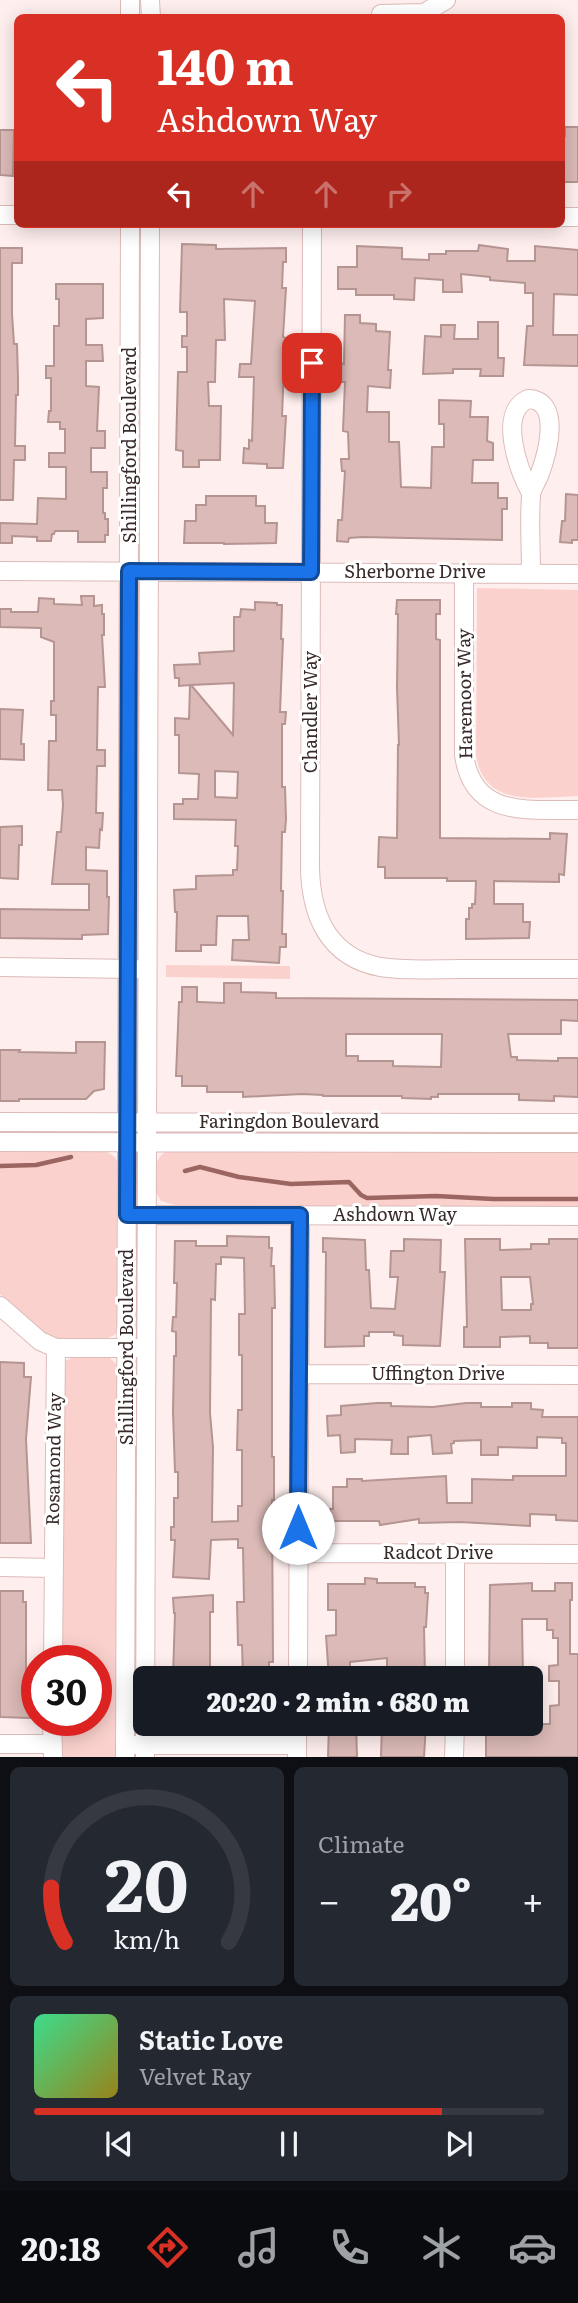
<!DOCTYPE html>
<meta charset="utf-8">
<style>
:root{--surface:#171b24;--page:#242831;--text:#f1f3f6;--muted:#9ea1a6;--line:#363941;--accent:#d93025}
body{margin:0;font-family:Literata,serif;background:var(--page);color:var(--text);height:100vh;display:flex;flex-direction:column;font-size:26px;white-space:nowrap}
*{box-sizing:border-box;margin:0}
p{font-size:23px;color:var(--muted)}
.icon{flex:none;width:38px;height:38px;fill:none;stroke:currentColor;stroke-width:2;stroke-linecap:round;stroke-linejoin:round}
.map{position:relative;height:1757px;overflow:hidden}
.panel{display:flex;flex-direction:column;gap:10px;padding:10px;background:#0d0f14;flex:1}
.panel>*{flex:none}
.hud{position:absolute;left:14px;top:14px;width:551px;height:214px;border-radius:10px;box-shadow:0 4px 18px #0003;background:#d93025;color:#fff;overflow:hidden}
.speed{position:absolute;left:21px;top:1645px;display:flex;gap:14px;font-size:35px;font-weight:700;text-align:center}
.speed>*{display:grid;place-content:center;width:91px;height:91px;border-radius:50%;background:var(--surface);box-shadow:0 4px 18px #0003;line-height:1}
.speed .limit{border:10px solid #d22;background:#fff;color:#111}
.pin{position:absolute;display:grid;place-items:center;width:60px;height:60px;color:#fff;margin:-30px;border-radius:14px;box-shadow:0 4px 10px #0006}
.me{position:absolute;width:77px;margin:-38px;rotate:0deg;stroke-linejoin:round;filter:drop-shadow(0 0 5px #0008)}
.turn{display:flex;align-items:center;gap:24px;height:147px;padding:0 28px;font-size:32px}
.turn .icon{width:91px;height:91px;stroke-width:2.5}
.turn b{display:block;font-size:49px;line-height:60px}
.lanes{display:flex;align-items:center;height:66px;padding:0 28px;background:#0003;justify-content:center;gap:35px;direction:ltr}
.lanes .off{opacity:.35}
.big{font-size:52px;font-weight:800;line-height:1.1}
.panel .tile{flex:1;display:flex;flex-direction:column;justify-content:center;gap:10px;min-width:0;padding:0 24px;border-radius:10px;background:var(--page)}
.panel .dial{align-items:center;gap:0}
.dial svg{height:182px;overflow:visible;fill:none;stroke:var(--line);stroke-width:7;stroke-linecap:round;text-anchor:middle}
.dial text{fill:var(--text);stroke:none}
.song{display:flex;align-items:center;gap:21px}
.cover{width:84px;height:84px;border-radius:10px;background:linear-gradient(135deg,hsl(150 70% 55%),hsl(50 70% 35%))}
.played{height:7px;border-radius:4px;background:linear-gradient(90deg,var(--accent) 80%,var(--line) 80%)}
.keys{display:flex;justify-content:space-around;direction:ltr}
.heat{display:flex;justify-content:space-between;align-items:center;font-size:38px;direction:ltr}
.panel .tiles{flex:1;display:grid;gap:10px;grid-template-columns:1fr 1fr}
.tile:last-child{grid-column:span 2}
.trip{position:absolute;left:133px;top:1666px;width:410px;height:70px;border-radius:10px;background:var(--surface);box-shadow:0 4px 18px #0003;font-weight:800;line-height:70px;text-align:center}
.tab-bar{display:flex;height:112px;justify-content:space-around;align-items:center;background:#090b0e;color:var(--muted)}
.tab-bar .icon{width:49px;height:49px}
.tab-bar .active{color:var(--accent)}
.tab-bar b{font-size:32px;color:var(--text)}
.map>svg:first-child{display:block}
.green{fill:#fbd1cd}
.lines{fill:none;stroke-linecap:round;stroke-linejoin:round}
.stream{stroke:#9b6661;stroke-width:4.5}
.building{fill:#dbbab7;stroke:#b59592;stroke-width:2;fill-rule:evenodd}
.minor-casing{stroke:#dcbbb8;stroke-width:20}
.minor{stroke:#fff;stroke-width:18}
.route-casing{stroke:#114b97;stroke-width:18}
.route{stroke:#1a73e8;stroke-width:12}
.labels{text-anchor:middle;stroke-width:6;stroke-linejoin:round;paint-order:stroke}
.street-label{font-size:18px;fill:#382b2a;stroke:#fff}
</style>
<div class="map">
<svg width="578" height="1757" viewBox="0 0 578 1757">
<rect width="100%" height="100%" fill="#feefee"/>
<!-- green -->
<path class="green" d="M477,588L578,590V796C538,797 483,809 476,754Z
M166,965L290,966V979L166,977Z
M0,1149L104,1150L115,1157L119,1166V1328L115,1335L107,1338H52L44,1333L0,1294Z
M168,1150L578,1151V1207L175,1205L161,1201C150,1187 151,1158 168,1150Z
M74,1357L110,1358L118,1366V1757H61L62,1720H96V1661H62L63,1367L65,1361Z"/>
<g class="lines">
<!-- stream -->
<path class="stream" d="M0,1166L36,1165L71,1157
M185,1171L200,1167L239,1177L291,1184L349,1182L361,1195L367,1198L436,1196L493,1199H578"/>
</g>
<!-- building -->
<path class="building" d="M565,127H578V182H564V170H562V136H565Z
M0,130H14L13,176L0,175Z
M182,244L216,245V249L286,248V262H283L282,288H286L283,337L286,338L283,391L282,416H286L283,468H267V464L243,463L244,448L249,449V440L252,441L254,377H239L240,364H251L255,301L224,299L225,340H216L215,382H208L209,406H221L220,460H199V467H183V451L176,450L178,372H187V347H182V336H187V312H180Z
M479,245L508,249L507,261H535V246L578,250V295L554,294L553,335H578V366L524,365L527,326H533V293H525V283L490,280V277L461,274L462,292H443V280L415,278L414,300L394,299V295H356V289H338V267H357V246L402,248V259L429,260V254H446V251H478Z
M0,248H22V263H12V314L14,344H17L18,379V395H16L15,446H25V460H14L13,500H0Z
M56,284H103V318L86,319V345H102L103,361H86V386L99,387L97,431H105V448H91V472H107V488H103V513H105V519H108V535H105V542H78V531H55L54,534H52L51,541H37V537L12,536V543H0V523L37,524L38,498L66,499V467H49V453H65V429H60V422H48L49,411H51V378H46V366H54V326H59V299H56Z
M345,315H360V323L376,324V331L390,332L388,370H391L390,388L368,386L367,412H389V442H399L401,487L431,488L432,447H444V424H439V400L471,401L470,417H488L487,441L493,443V460H473L472,483H498V498H507V509H502V540L362,537L349,538L348,542L337,541L338,520H342L345,471H342L341,459H349L348,432L343,431L345,382H339L340,363L344,364Z
M478,322H498V358H504L503,376H480L481,369H453V373L423,374L425,336L441,337V325H455L454,339H478Z
M566,494L578,495V540H572V543L560,542L562,521H565Z
M206,496H256V506H265V523H277L276,543L224,544V543H184L185,521H196V505H206Z
M81,596H94V606L102,605V614H104V635H102L105,687H98L97,750H105V766H97L96,813H103L102,830L100,829L99,848L86,847V870L107,871V897H109L108,934L82,935V939L0,938V909L89,910V884H52L57,832H61L63,805L62,790H48L49,741H56V715H51V701H54V642L41,637V628L0,627V609H11V612H38L39,598L54,599V604L82,605Z
M397,600H440V614H436V639L440,640V838L550,839V833L567,834L564,875L559,874V882L494,881V904H523V922H530L529,938L466,939V919H469V908H472V904H475L476,881H447V878H385V867H378L379,837L397,838L398,745H399L397,688L398,614H396Z
M255,602L277,603V605H282L281,639H283L280,712H286L285,724H282V787H285L286,819L285,832H282L281,891H283L282,934H286V947H280L279,963L232,960L233,940H249L248,916H217L216,945H201V951H176L177,912H175L174,890L196,889V876L233,875V870H237L238,846H235L236,820L174,819V804H183V799H198L199,774L179,773V735H175V718L189,719L190,685L179,686V678H175L174,665L200,664L199,653L234,651V617H240L241,609L255,610ZM234,683L233,735L191,685ZM215,771L238,772L237,798L215,797Z
M0,709L23,710L21,744H24V760L0,759Z
M22,826V845H19L18,879L0,878V827Z
M224,983H241V992L276,993V998L578,1000V1021L561,1020V1034H508L511,1057H517V1060L558,1061V1058H578V1097L554,1096V1101L519,1100V1094H438V1097H431V1099L402,1098V1096H323V1095L302,1094L243,1097V1092H207V1086H182V1076H176L179,1002H182V987H197V1002H200L224,1003ZM346,1034H442L441,1067L393,1066V1061H358V1056H346Z
M76,1042H105L104,1089L94,1091L86,1099H19V1101H0V1050H20L19,1052L76,1053Z
M227,1236L269,1237V1248H272L271,1266H274L275,1308H272V1457H274V1500H272L273,1662H269V1678H243L242,1645H238L237,1602H244L243,1548H238V1539L211,1540L209,1579L173,1577L175,1540H171V1527H174V1498H178V1472H175L173,1412L174,1356H176V1332L172,1331L173,1317H176L177,1283H174L175,1241H196V1246H227ZM221,1257L244,1258L245,1314H239V1355H242V1410H238L237,1450H242V1506H238V1521L212,1522L213,1447L210,1413L211,1299L215,1300L216,1264H221Z
M323,1238L365,1240L366,1270H369L371,1308L395,1309L398,1277H390L391,1251H404V1239L441,1240L440,1272H445L440,1346L403,1345V1336L394,1335V1332H369V1336H364V1346L325,1347L326,1252H323Z
M465,1239H500V1250L531,1249V1244H549V1239H578V1348H548V1343H530V1336L500,1337V1347H464V1327H467ZM501,1277H530L533,1304H531V1310H502Z
M0,1362L24,1363V1377H31L26,1439L31,1543H0Z
M377,1403H391V1406L433,1407L466,1403H481V1407H512V1403H531V1409L543,1410L542,1417H578V1521L556,1520V1515L530,1514V1526L460,1522L419,1523V1519L380,1525L379,1521H330V1509H333V1487H347V1479H362V1481L446,1476L447,1503H472V1479L513,1480V1476H566V1443H562V1438L537,1437V1448L498,1447V1455H481V1440L454,1441V1443L451,1444L452,1453L433,1454L431,1435L408,1437V1454H391L392,1440L355,1439V1452L341,1453L340,1435L328,1436L327,1416L341,1415V1406Z
M365,1578L377,1579V1583H415V1587H425V1593H428L426,1627H424L425,1678H387V1658L350,1662V1678H329L326,1636L336,1635V1610H328V1584H365Z
M532,1583V1591H555V1583H572V1600H570V1654H578V1757H486V1730H495V1724H550V1706L559,1705V1681H549V1666L558,1665V1638H553V1630H547V1619H522L523,1678H489L490,1585Z
M0,1591H23V1602H26V1679H28L27,1704H30V1718L0,1717Z
M213,1595V1612H210V1677L173,1678L175,1613H174L173,1598Z
M329,1724H356L357,1757H328Z
M382,1724H426L424,1757H381Z"/>
<g class="lines">
<!-- minor casing -->
<g class="minor-casing">
<path id="minor" d="M130,0V18
M150,0L151,18
M381,14L424,13L446,0
M0,215H18
M562,217H578
M312,224L310,868C311,915 328,957 380,967C406,971 434,969 460,969C500,969 539,969 578,969
M531,493C519,471 497,413 528,399C563,400 547,455 539,476C536,483 531,489 531,496C529,521 531,547 531,572
M0,571L578,574
M464,573V755C473,819 529,809 578,810
M0,967L136,969
M0,1122L578,1123
M0,1142L578,1143
M137,1215L578,1216
M0,1306L40,1341L56,1348
M299,1374L578,1375
M298,1553L578,1554
M0,1567L53,1568
M53,1661L56,1348H138
M298,1678L300,1215
M455,1678V1553
M52,1720L53,1757
M0,1744H53
M132,1745H297
M125,1757L130,224
M145,1757L150,224
M297,1757V1724
M454,1757L455,1724"/>
</g>
<!-- minor -->
<use href="#minor" class="minor"/>
</g>
<g class="lines">
<!-- route casing -->
<g class="route-casing">
<path id="route" d="M298,1528L300,1215H127L129,571L311,572L312,363"/>
</g>
<!-- route -->
<use href="#route" class="route"/>
</g>
<g class="labels">
<!-- street labels -->
<g class="street-label">
<text transform="translate(130 445) rotate(-90)" y="6">Shillingford Boulevard</text>
<text x="415" y="578">Sherborne Drive</text>
<text transform="translate(465 694) rotate(-91)" y="6">Haremoor Way</text>
<text transform="translate(311 712) rotate(-90)" y="6">Chandler Way</text>
<text x="289" y="1128">Faringdon Boulevard</text>
<text x="395" y="1221">Ashdown Way</text>
<text transform="translate(127 1347) rotate(-90)" y="6">Shillingford Boulevard</text>
<text x="438" y="1380">Uffington Drive</text>
<text transform="translate(54 1459) rotate(-89)" y="6">Rosamond Way</text>
<text x="438" y="1559">Radcot Drive</text>
</g>
</g>
</svg>
<div class="speed"><div class="limit">30</div></div>
<div class="pin" style="left:312px;top:363px;background:#d93025"><svg class="icon" aria-label="arrive" viewBox="0 0 24 24"><path d="M6 21V4h12l-3 4 3 4H6"/></svg></div>
<svg class="me" style="left:298px;top:1528px" viewBox="-20 -20 40 40"><circle r="19" fill="#fff"/><path d="M0-13L10 11 0 6-10 11z" fill="#1a73e8"/></svg>
<div class="trip">20:20 · 2 min · 680 m</div>
<div class="hud">
<div class="turn"><svg class="icon" aria-label="left" viewBox="0 0 24 24"><path d="M17 20v-9H6M10 6l-5 5 5 5"/></svg><div><b>140 m</b>Ashdown Way</div></div>
<div class="lanes"><svg class="icon" aria-label="left" viewBox="0 0 24 24"><path d="M17 20v-9H6M10 6l-5 5 5 5"/></svg><svg class="icon off" aria-label="ahead" viewBox="0 0 24 24"><path d="M12 20V5M6 11l6-6 6 6"/></svg><svg class="icon off" aria-label="ahead" viewBox="0 0 24 24"><path d="M12 20V5M6 11l6-6 6 6"/></svg><svg class="icon off" aria-label="right" viewBox="0 0 24 24"><path d="M7 20v-9h11M14 6l5 5-5 5"/></svg></div>
</div>
</div>
<section class="panel">
<div class="tiles">
<div class="tile dial"><svg viewBox="0 0 100 80">
<path d="M14 69A42 42 0 1 1 86 69"/>
<path d="M14 69A42 42 0 0 1 8 45" stroke="#d93025"/>
<text x="50" y="56" font-size="32" font-weight="700">20</text>
<text x="50" y="72" font-size="11">km/h</text>
</svg></div>
<div class="tile"><p>Climate</p>
<div class="heat"><a>−</a><b class="big">20°</b><a>+</a></div>
</div>
<div class="tile">
<div class="song"><i class="cover"></i><div><b>Static Love</b><p>Velvet Ray</p></div></div>
<div class="played"></div>
<div class="keys"><svg class="icon" aria-label="previous" viewBox="0 0 24 24"><path d="M18 5L8 12l10 7zM5 5v14"/></svg><svg class="icon" aria-label="pause" viewBox="0 0 24 24"><path d="M8 5v14M16 5v14"/></svg><svg class="icon" aria-label="next" viewBox="0 0 24 24"><path d="M6 5l10 7-10 7zM19 5v14"/></svg></div>
</div>
</div>
</section>
<nav class="tab-bar">
<b>20:18</b>
<svg class="icon active" aria-label="directions" viewBox="0 0 24 24"><path d="M12 3l9 9-9 9-9-9zM9 14v-3h6M13 9l2 2-2 2"/></svg>
<svg class="icon" aria-label="music" viewBox="0 0 24 24"><path d="M9 18V5l10-2v13"/><circle cx="6" cy="18" r="3"/><circle cx="16" cy="16" r="3"/></svg>
<svg class="icon" aria-label="phone" viewBox="0 0 24 24"><path d="M5 4h4l2 5-3 2q2 4 5 5l2-3 5 2v4C11 20 4 13 5 4z"/></svg>
<svg class="icon" aria-label="climate" viewBox="0 0 24 24"><path d="M12 3v18M4 7l16 10M4 17L20 7"/></svg>
<svg class="icon" aria-label="car" viewBox="0 0 24 24"><path d="M5 17H2v-5l4-1 3-4h7l3 4 3 1v5h-3M9 17h6M6 11h13"/><circle cx="7" cy="17" r="2"/><circle cx="17" cy="17" r="2"/></svg>
</nav>
